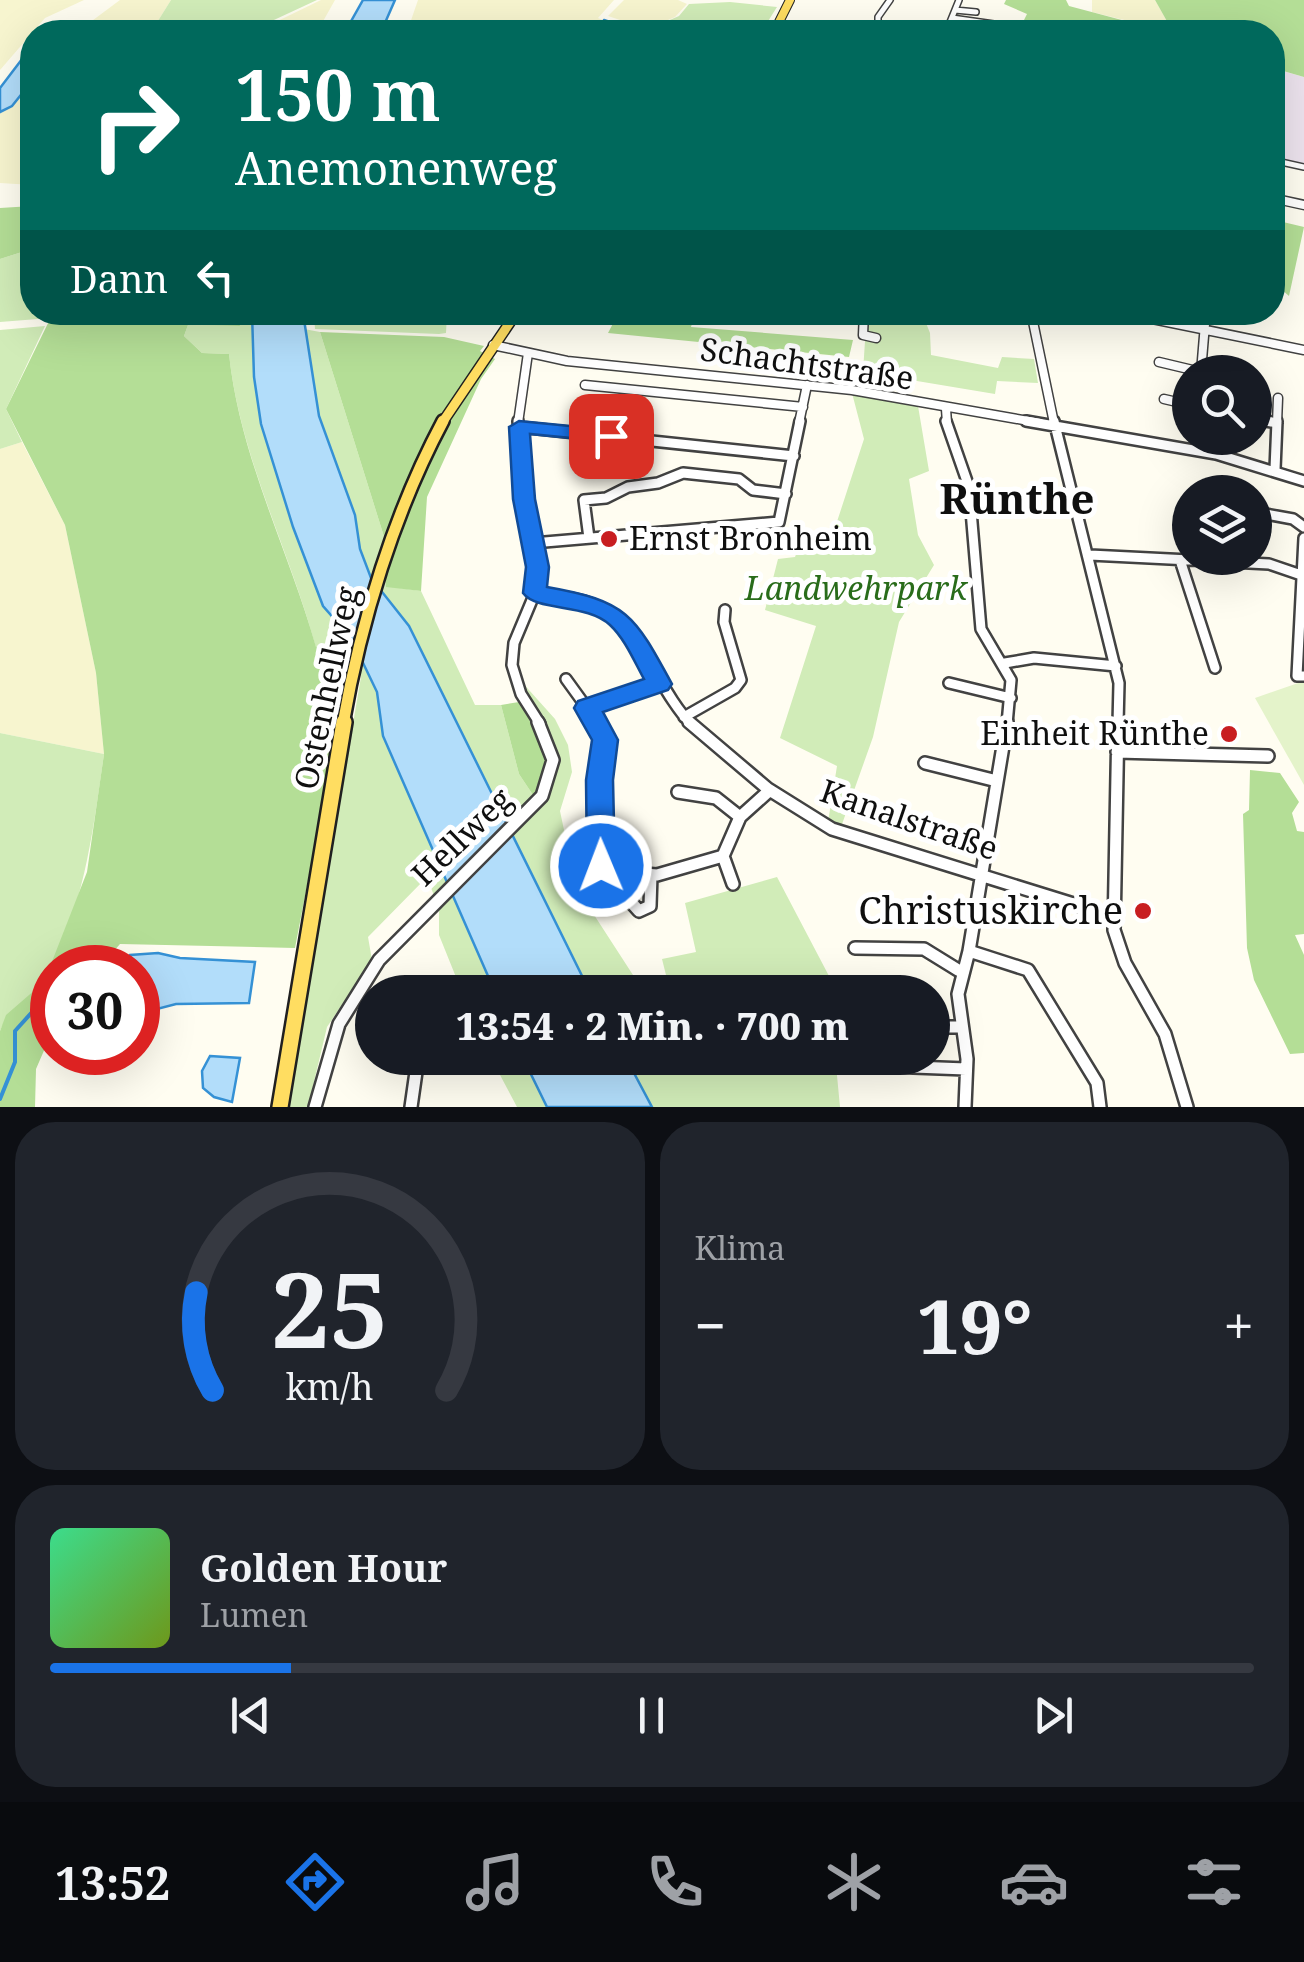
<!DOCTYPE html>
<html lang="de">
<meta charset="utf-8">
<style>
:root{--surface:#171b24;--page:#20242c;--text:#f1f3f6;--muted:#9ea1a6;--line:#363941;--accent:#1a73e8}
body{margin:0;font-family:"Noto Serif",serif;background:var(--page);color:var(--text);height:100vh;display:flex;flex-direction:column;font-size:38px;white-space:nowrap}
*{box-sizing:border-box;margin:0}
p{font-size:32px;color:var(--muted)}
.icon{flex:none;width:55px;height:55px;fill:none;stroke:currentColor;stroke-width:2;stroke-linecap:round;stroke-linejoin:round}
.map{position:relative;height:1107px;overflow:hidden}
.sheet{display:flex;flex-direction:column;gap:15px;padding:15px;background:#0d0f14;flex:1}
.sheet>*{flex:none}
.top-card{position:absolute;left:20px;top:20px;width:1265px;height:305px;border-radius:40px;box-shadow:0 10px 40px #0002;background:#00695c;color:#fff;overflow:hidden}
.tools{position:absolute;left:1172px;top:355px;display:grid;gap:20px}
.tools a{display:grid;place-items:center;width:100px;height:100px;border-radius:50%;background:var(--surface);box-shadow:0 10px 40px #0002;font-size:50px}
.speed{position:absolute;left:30px;top:945px;display:flex;gap:20px;font-size:50px;font-weight:700;text-align:center}
.speed>*{display:grid;place-content:center;width:130px;height:130px;border-radius:50%;background:var(--surface);box-shadow:0 10px 40px #0002;line-height:1}
.speed .limit{border:15px solid #d22;background:#fff;color:#111}
.pin{position:absolute;display:grid;place-items:center;width:85px;height:85px;color:#fff;margin:-42px;border-radius:20px;box-shadow:0 5px 15px #0006}
.me{position:absolute;width:110px;margin:-55px;rotate:359deg;stroke-linejoin:round;filter:drop-shadow(0 0 8px #0008)}
.turn{display:flex;align-items:center;gap:35px;height:210px;padding:0 50px;font-size:45px}
.turn .icon{width:130px;height:130px;stroke-width:2.5}
.turn b{display:block;font-size:70px;line-height:85px}
.then{display:flex;align-items:center;height:95px;padding:0 50px;background:#0003;gap:20px;font-size:38px}
.big{font-size:75px;font-weight:800;line-height:1.1}
.sheet .tile{flex:1;display:flex;flex-direction:column;justify-content:center;gap:15px;min-width:0;padding:0 35px;border-radius:40px;background:var(--page)}
.sheet .dial{align-items:center;gap:0}
.dial svg{height:260px;overflow:visible;fill:none;stroke:var(--line);stroke-width:7;stroke-linecap:round;text-anchor:middle}
.dial text{fill:var(--text);stroke:none}
.song{display:flex;align-items:center;gap:30px}
.cover{width:120px;height:120px;border-radius:15px;background:linear-gradient(135deg,hsl(150 70% 55%),hsl(80 70% 35%))}
.played{height:10px;border-radius:5px;background:linear-gradient(90deg,var(--accent) 20%,var(--line) 20%)}
.keys{display:flex;justify-content:space-around;direction:ltr}
.heat{display:flex;justify-content:space-between;align-items:center;font-size:55px;direction:ltr}
.sheet .tiles{flex:1;display:grid;gap:15px;grid-template-columns:1fr 1fr}
.tile:last-child{grid-column:span 2}
.trip{position:absolute;left:355px;top:975px;width:595px;height:100px;border-radius:50px;background:var(--surface);box-shadow:0 10px 40px #0002;font-weight:800;line-height:100px;text-align:center}
.tab-bar{display:flex;height:160px;justify-content:space-around;align-items:center;background:#090b0e;color:var(--muted)}
.tab-bar .icon{width:70px;height:70px}
.tab-bar .current{color:var(--accent)}
.tab-bar b{font-size:45px;color:var(--text)}
.map>svg:first-child{display:block}
.industrial{fill:#ede3ee}
.farmland{fill:#f7f5cf}
.green{fill:#d1ecb8}
.forest{fill:#b4de96}
.pitch{fill:#e4f3ca}
.water{fill:#b2ddfa;stroke:#3591d5;stroke-width:2.5}
.lines{fill:none;stroke-linecap:round;stroke-linejoin:round}
.stream-far1{stroke:#3591d5;stroke-width:2.5}
.stream{stroke:#3591d5;stroke-width:4}
.minor-far3-casing{stroke:#424242;stroke-width:8}
.minor-far2-casing{stroke:#424242;stroke-width:11}
.minor-far1-casing{stroke:#424242;stroke-width:14}
.minor-casing{stroke:#424242;stroke-width:16}
.major-far3-casing{stroke:#202020;stroke-width:10}
.major-far2-casing{stroke:#202020;stroke-width:12}
.major-far1-casing{stroke:#202020;stroke-width:16}
.major-casing{stroke:#202020;stroke-width:20}
.minor-far3{stroke:#fff;stroke-width:5}
.minor-far2{stroke:#fff;stroke-width:8}
.minor-far1{stroke:#fff;stroke-width:9}
.minor{stroke:#fff;stroke-width:11}
.major-far3{stroke:#ffdd61;stroke-width:8}
.major-far2{stroke:#ffdd61;stroke-width:9}
.major-far1{stroke:#ffdd61;stroke-width:11}
.major{stroke:#ffdd61;stroke-width:15}
.route{fill:#1a73e8;stroke:#114b97;stroke-width:2.5}
.poi-dot{fill:#c81e21;stroke:#fff;stroke-width:4}
.labels{text-anchor:middle;stroke-width:10;stroke-linejoin:round;paint-order:stroke}
.street-label{font-size:32px;fill:#0f0f0f;stroke:#fff}
.poi-label{font-size:32px;fill:#0f0f0f;stroke:#fff;text-anchor:start}
.park-label{font-size:32px;font-style:italic;fill:#296c1a;stroke:#fff}
.near-poi-label{font-size:38px;fill:#0f0f0f;stroke:#fff;text-anchor:end}
.district-label{font-size:42px;font-weight:bold;fill:#0f0f0f;stroke:#fff}
</style>
<div class="map">
<svg width="1304" height="1107" viewBox="0 0 1304 1107">
<rect width="100%" height="100%" fill="#fffdf1"/>
<!-- industrial -->
<path class="industrial" d="M1272,68L1304,77V170L1273,163Z"/>
<!-- farmland -->
<path class="farmland" d="M0,0H84L45,18L0,70Z
M120,0H171L151,32H77Z
M321,0H335L317,32H255Z
M418,0H614L598,18L629,30L407,32Z
M624,0H678L687,4L675,17L647,29L608,16Z
M1092,0H1155L1173,32L1092,12Z
M32,81V185L0,183V112L12,106Z
M22,442L65,525L96,673L104,754L0,733V449Z"/>
<!-- green -->
<path class="green" d="M171,0H317L248,32H151Z
M730,2L777,7L765,26L770,28L767,32H631L651,31L649,29L679,16L689,4Z
M32,242V312L53,313L50,318L0,322V259L22,252Z
M236,313H252L254,377L261,423L293,527L323,606L351,638L377,692L383,736L495,992H462L439,935V909L427,877L368,937L372,960L327,1027L308,1107H287L361,677L351,640L347,647L316,648C289,548 240,458 229,354L202,353L184,336L188,325L239,326Z
M314,313H340L341,321L396,323L404,313H447L446,333L439,334L315,329Z
M868,313H995L996,315L924,318L930,333L931,355L998,368L1002,357L1034,359L1038,383L997,381L995,394L863,372L865,341L879,342L880,336L867,331Z
M45,326L6,409L22,442L0,449V330Z
M304,329L320,332L386,543V586L421,591L475,705H501L519,774L535,798L530,717L519,702L520,680L555,719L568,745L572,772L560,811L576,887L644,992L668,983L662,959L696,952L685,903L777,877L829,976L803,978L799,992H590L409,626L371,578L360,549L355,515L319,416Z
M852,393L918,406L929,471L909,479L918,535L934,565L899,622L873,737L841,827L828,822L837,766L780,738L816,626L765,610L778,559L795,557L803,536L831,540L864,439Z
M0,733L104,754C93,831 84,910 45,979C33,1000 9,1007 0,1031Z
M491,1058H523L547,1107H517Z
M626,1058H778L836,1065L840,1107H652Z"/>
<!-- forest -->
<path class="forest" d="M1006,0H1066L1069,6L1167,32H1018L1027,14L1004,4Z
M1155,0H1304V77L1273,68L1272,32H1173Z
M32,206V242L22,252L0,259V208Z
M1283,222L1304,227L1289,296L1273,282V238Z
M53,313H236L240,326L188,325L184,336L202,353L229,354C240,458 288,548 316,647L347,651L343,698L295,948L120,944L100,967L52,968V1032L36,1069L35,1107H0V1031L6,1015L44,982L87,872L104,754L96,673L65,525L6,409Z
M607,313H695L691,327L853,340L849,357L608,333L618,314Z
M320,332L444,337L484,346L480,351L495,359L481,379L427,497L421,591L386,587V543Z
M519,702C546,740 558,754 535,798L519,774L501,705Z
M1250,770L1280,773L1299,802L1292,813L1297,831L1304,832V934L1295,935L1304,955V1053L1290,1054L1254,980L1247,948L1243,814L1249,810Z"/>
<!-- pitch -->
<path class="pitch" d="M1304,681V785L1255,698Z"/>
<!-- water -->
<path class="water" d="M363,0H395L381,32H345Z
M32,46V81L12,106L0,112V88Z
M252,313H303L319,416L355,515L360,549L371,578L409,626L590,992H495L383,736L377,692L351,638L323,606L293,527L261,424L254,377Z
M158,953L180,958L255,962L249,1003L176,1004L138,1014V968L122,967L130,955Z
M210,1056L240,1058L232,1102L214,1097L203,1088L202,1071Z
M523,1058H626L652,1107H547Z"/>
<g class="lines">
<!-- stream-far1 -->
<path class="stream-far1" d="M604,20L631,29"/>
<!-- stream -->
<path class="stream" d="M70,968L81,953
M0,1099L15,1062V1031L52,990"/>
<!-- minor-far3 casing -->
<g class="minor-far3-casing">
<path id="minor-far3" d="M955,10L976,12
M952,18L994,24
M778,24L820,32
M948,27L968,30
M878,32V17L890,0
M946,32L959,0
M1272,160L1304,167"/>
</g>
<!-- minor-far2 casing -->
<g class="minor-far2-casing">
<path id="minor-far2" d="M1272,198L1304,205
M864,312L863,335L876,338
M1031,312L1054,423
M1118,312L1304,350
M493,345L567,361L852,390L1040,423
M1159,362L1201,372L1206,312
M585,385L803,407
M1164,399L1190,405
M946,409L947,423
M1255,418L1277,423
M518,423L528,353
M799,423L807,385
M1277,423L1278,398"/>
</g>
<!-- minor-far1 casing -->
<g class="minor-far1-casing">
<path id="minor-far1" d="M518,421L522,485L538,569L532,600L514,643L512,665L521,694L540,724
M946,421L969,487L981,629L1011,680L1007,724
M1026,421L1216,454L1304,481
M1054,421L1119,683L1118,724
M1266,421L1277,423
M519,427L794,456
M1275,469L1277,421
M1255,512L1293,519L1304,527
M589,538L584,500L606,498L628,487L658,483L683,473L739,479L753,490L786,494
M1304,538L1297,676H1304
M533,543L779,522L800,421
M1090,555L1269,564L1304,576
M1180,560L1215,668
M534,593C554,596 576,597 595,605C639,622 657,689 691,724
M1005,663L1034,658L1116,666
M566,679L587,708L659,684
M949,683L1011,698
M587,708L596,724
M684,717L735,688L741,680L724,622L725,610"/>
</g>
<!-- minor casing -->
<g class="minor-casing">
<path id="minor" d="M595,722L605,739L599,858L606,871L657,875L723,856L740,817L769,791
M689,722L768,789L832,829L1112,916
M1118,722L1114,930L1125,963L1165,1034L1187,1107
M1117,752L1268,756
M925,763L997,781
M678,792L716,798L740,817
M723,856L733,884
M631,875L630,901L639,911L650,906L651,875
M855,948L924,949L958,970
M969,951L1028,970L1097,1083L1100,1107
M415,989L430,992
M932,1027H961
M861,1065L966,1069
M315,1107L339,1024L379,960L542,796L553,760L538,722
M411,1107L418,1058
M965,1107L967,1059L958,994L969,951L1007,722"/>
</g>
<!-- major-far3 casing -->
<g class="major-far3-casing">
<path id="major-far3" d="M774,32L790,0"/>
</g>
<!-- major-far2 casing -->
<g class="major-far2-casing">
<path id="major-far2" d="M442,423L517,312"/>
</g>
<!-- major-far1 casing -->
<g class="major-far1-casing">
<path id="major-far1" d="M343,724C361,621 394,513 443,421"/>
</g>
<!-- major casing -->
<g class="major-casing">
<path id="major" d="M280,1107L344,722"/>
</g>
<!-- minor-far3 -->
<use href="#minor-far3" class="minor-far3"/>
<!-- minor-far2 -->
<use href="#minor-far2" class="minor-far2"/>
<!-- minor-far1 -->
<use href="#minor-far1" class="minor-far1"/>
<!-- minor -->
<use href="#minor" class="minor"/>
<!-- major-far3 -->
<use href="#major-far3" class="major-far3"/>
<!-- major-far2 -->
<use href="#major-far2" class="major-far2"/>
<!-- major-far1 -->
<use href="#major-far1" class="major-far1"/>
<!-- major -->
<use href="#major" class="major"/>
</g>
<!-- route -->
<path class="route" d="M519,421L611,430L621,436L611,442L530,434L535,499L549,567L547,587C627,601 634,614 672,684L668,690L603,712L618,740L613,780L615,866L611,874L601,877L591,874L587,866L586,780L592,740L574,708L578,701L644,679C634,661 625,639 610,625C587,603 537,612 523,593L526,567L513,499L509,427Z"/>
<!-- markers -->
<g class="poi-dot">
<circle cx="609" cy="539" r="10"/>
<circle cx="1229" cy="734" r="10"/>
<circle cx="1143" cy="911" r="10"/>
</g>
<g class="labels">
<!-- street labels -->
<g class="street-label">
<text transform="translate(807 364) rotate(8)" y="11">Schachtstraße</text>
<text transform="translate(327 688) rotate(-78)" y="11">Ostenhellweg</text>
<text transform="translate(909 820) rotate(19)" y="11">Kanalstraße</text>
<text transform="translate(462 837) rotate(-44)" y="11">Hellweg</text>
</g>
<!-- poi labels -->
<g class="poi-label">
<text x="629" y="550">Ernst Bronheim</text>
<text x="1209" y="745" text-anchor="end">Einheit Rünthe</text>
</g>
<!-- park labels -->
<g class="park-label">
<text x="856" y="600">Landwehrpark</text>
</g>
<!-- near-poi labels -->
<g class="near-poi-label">
<text x="1123" y="924">Christuskirche</text>
</g>
<!-- district labels -->
<g class="district-label">
<text x="1017" y="514">Rünthe</text>
</g>
</g>
</svg>
<div class="tools">
<a><svg class="icon" aria-label="search" viewBox="0 0 24 24"><circle cx="10" cy="10" r="6"/><path d="M15 15l6 6"/></svg></a>
<a><svg class="icon" aria-label="layers" viewBox="0 0 24 24"><path d="M12 4l9 5-9 5-9-5zM3 14l9 5 9-5"/></svg></a>
</div>
<div class="speed"><div class="limit">30</div></div>
<div class="pin" style="left:611px;top:436px;background:#d93025"><svg class="icon" aria-label="arrive" viewBox="0 0 24 24"><path d="M6 21V4h12l-3 4 3 4H6"/></svg></div>
<svg class="me" style="left:601px;top:866px" viewBox="-20 -20 40 40"><circle r="17" fill="#1a73e8" stroke="#fff" stroke-width="3"/><path d="M0-11L8 9 0 5-8 9z" fill="#fff"/></svg>
<div class="trip">13:54 · 2 Min. · 700 m</div>
<div class="top-card">
<div class="turn"><svg class="icon" aria-label="right" viewBox="0 0 24 24"><path d="M7 20v-9h11M14 6l5 5-5 5"/></svg><div><b>150 m</b>Anemonenweg</div></div>
<div class="then">Dann<svg class="icon" aria-label="left" viewBox="0 0 24 24"><path d="M17 20v-9H6M10 6l-5 5 5 5"/></svg></div>
</div>
</div>
<section class="sheet">
<div class="tiles">
<div class="tile dial"><svg viewBox="0 0 100 80">
<path d="M14 69A42 42 0 1 1 86 69"/>
<path d="M14 69A42 42 0 0 1 9 39" stroke="#1a73e8"/>
<text x="50" y="56" font-size="32" font-weight="700">25</text>
<text x="50" y="72" font-size="11">km/h</text>
</svg></div>
<div class="tile"><p>Klima</p>
<div class="heat"><a>−</a><b class="big">19°</b><a>+</a></div>
</div>
<div class="tile">
<div class="song"><i class="cover"></i><div><b>Golden Hour</b><p>Lumen</p></div></div>
<div class="played"></div>
<div class="keys"><svg class="icon" aria-label="previous" viewBox="0 0 24 24"><path d="M18 5L8 12l10 7zM5 5v14"/></svg><svg class="icon" aria-label="pause" viewBox="0 0 24 24"><path d="M8 5v14M16 5v14"/></svg><svg class="icon" aria-label="next" viewBox="0 0 24 24"><path d="M6 5l10 7-10 7zM19 5v14"/></svg></div>
</div>
</div>
</section>
<nav class="tab-bar">
<b>13:52</b>
<svg class="icon current" aria-label="directions" viewBox="0 0 24 24"><path d="M12 3l9 9-9 9-9-9zM9 14v-3h6M13 9l2 2-2 2"/></svg>
<svg class="icon" aria-label="music" viewBox="0 0 24 24"><path d="M9 18V5l10-2v13"/><circle cx="6" cy="18" r="3"/><circle cx="16" cy="16" r="3"/></svg>
<svg class="icon" aria-label="phone" viewBox="0 0 24 24"><path d="M5 4h4l2 5-3 2q2 4 5 5l2-3 5 2v4C11 20 4 13 5 4z"/></svg>
<svg class="icon" aria-label="climate" viewBox="0 0 24 24"><path d="M12 3v18M4 7l16 10M4 17L20 7"/></svg>
<svg class="icon" aria-label="car" viewBox="0 0 24 24"><path d="M5 17H2v-5l4-1 3-4h7l3 4 3 1v5h-3M9 17h6M6 11h13"/><circle cx="7" cy="17" r="2"/><circle cx="17" cy="17" r="2"/></svg>
<svg class="icon" aria-label="filters" viewBox="0 0 24 24"><path d="M4 7h16M4 17h16"/><circle cx="9" cy="7" r="2"/><circle cx="15" cy="17" r="2"/></svg>
</nav>
